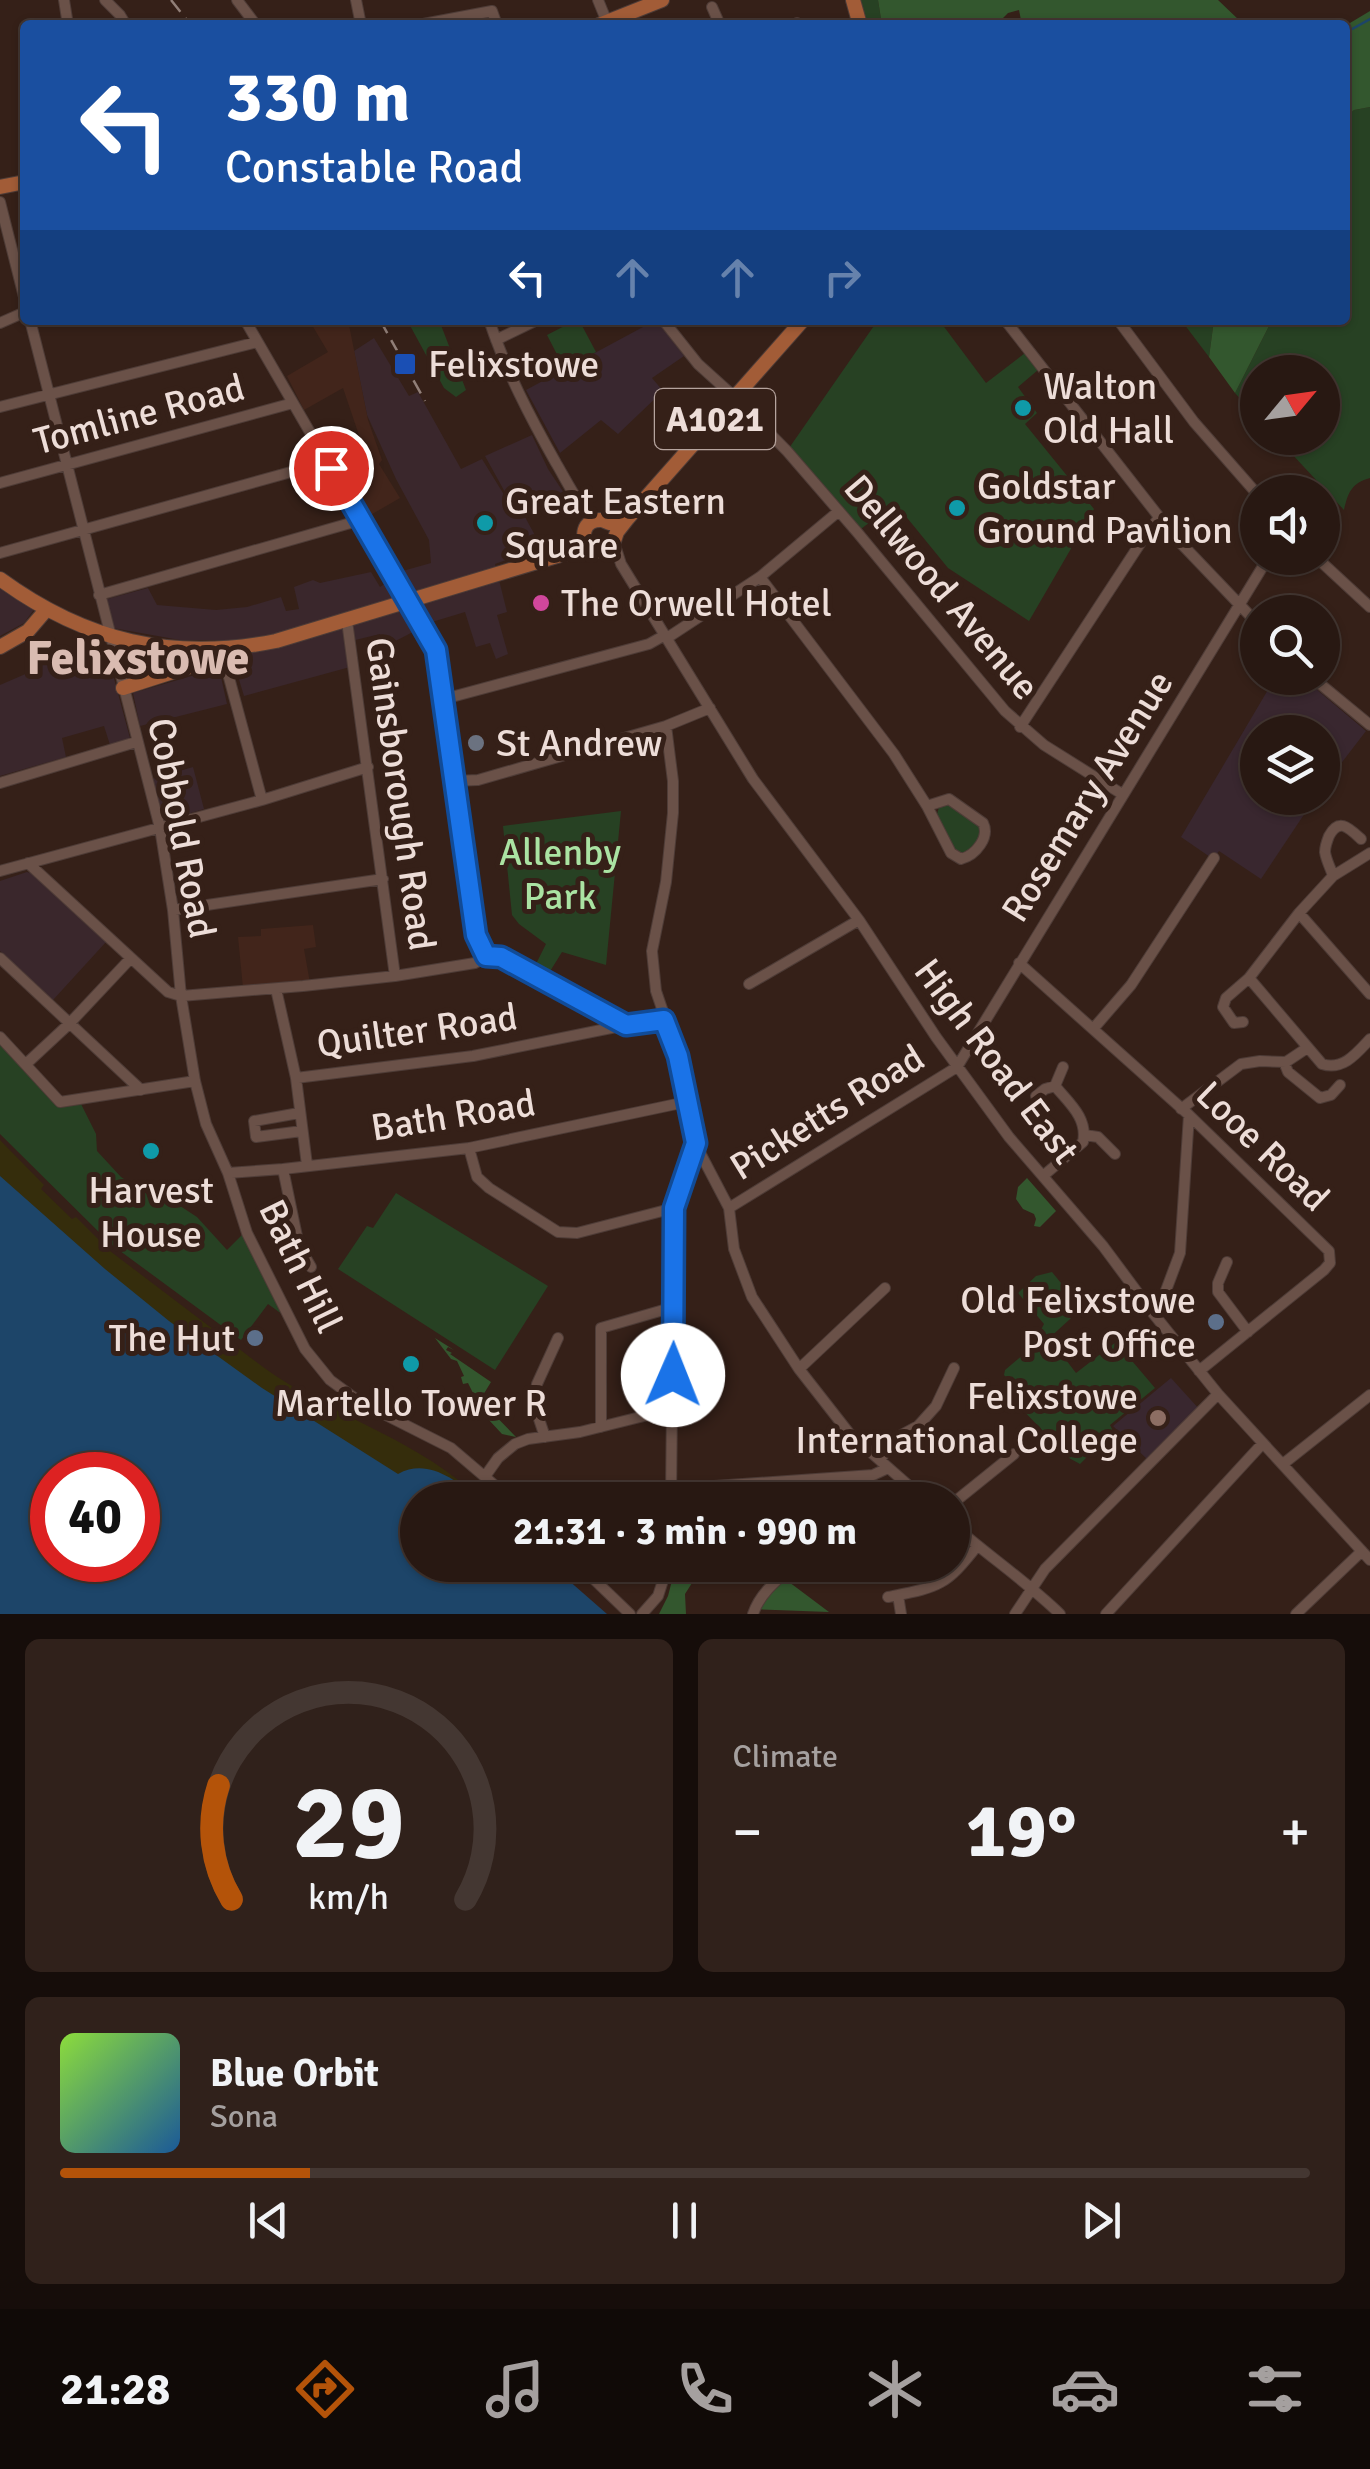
<!DOCTYPE html>
<meta charset="utf-8">
<style>
:root{--surface:#281812;--page:#30211b;--text:#f1f3f6;--muted:#a5a09f;--line:#443732;--accent:#b45309}
body{margin:0;font-family:Signika,sans-serif;background:var(--page);color:var(--text);height:100vh;display:flex;flex-direction:column;font-size:38px;white-space:nowrap}
*{box-sizing:border-box;margin:0}
p{font-size:32px;color:var(--muted)}
.icon{flex:none;width:55px;height:55px;fill:none;stroke:currentColor;stroke-width:2;stroke-linecap:round;stroke-linejoin:round}
.map{position:relative;height:1614px;overflow:hidden}
.sheet{display:flex;flex-direction:column;gap:25px;padding:25px;background:#160d0a;flex:1}
.sheet>*{flex:none}
.guide{position:absolute;left:20px;top:20px;width:1330px;height:305px;border-radius:10px;box-shadow:0 2px 8px #0004,0 0 0 2px var(--line);background:#1a4fa0;color:#fff;overflow:hidden}
.needle{width:65px;rotate:61deg}
.fabs{position:absolute;left:1240px;top:355px;display:grid;gap:20px}
.fabs a{display:grid;place-items:center;width:100px;height:100px;border-radius:50%;background:var(--surface);box-shadow:0 2px 8px #0004,0 0 0 2px var(--line);font-size:50px}
.speed{position:absolute;left:30px;top:1452px;display:flex;gap:20px;font-size:50px;font-weight:700;text-align:center}
.speed>*{display:grid;place-content:center;width:130px;height:130px;border-radius:50%;background:var(--surface);box-shadow:0 2px 8px #0004,0 0 0 2px var(--line);line-height:1}
.speed .limit{border:15px solid #d22;background:#fff;color:#111}
.pin{position:absolute;display:grid;place-items:center;width:85px;height:85px;color:#fff;margin:-42px;border:5px solid #fff;border-radius:50%;box-shadow:0 2px 10px #0007}
.me{position:absolute;width:110px;margin:-55px;rotate:1deg;stroke-linejoin:round;filter:drop-shadow(0 0 8px #0008)}
.turn{display:flex;align-items:center;gap:35px;height:210px;padding:0 40px;font-size:45px}
.turn .icon{width:130px;height:130px;stroke-width:2.5}
.turn b{display:block;font-size:70px;line-height:85px}
.lanes{display:flex;align-items:center;height:95px;padding:0 40px;background:#0003;justify-content:center;gap:50px;direction:ltr}
.lanes .off{opacity:.35}
.big{font-size:75px;font-weight:700;line-height:1.1}
.sheet .widget{flex:1;display:flex;flex-direction:column;justify-content:center;gap:15px;min-width:0;padding:0 35px;border-radius:15px;background:var(--page)}
.sheet .dial{align-items:center;gap:0}
.dial svg{height:260px;overflow:visible;fill:none;stroke:var(--line);stroke-width:7;stroke-linecap:round;text-anchor:middle}
.dial text{fill:var(--text);stroke:none}
.song{display:flex;align-items:center;gap:30px}
.cover{width:120px;height:120px;border-radius:15px;background:linear-gradient(135deg,hsl(90 70% 55%),hsl(210 70% 35%))}
.played{height:10px;border-radius:5px;background:linear-gradient(90deg,var(--accent) 20%,var(--line) 20%)}
.keys{display:flex;justify-content:space-around;direction:ltr}
.heat{display:flex;justify-content:space-between;align-items:center;font-size:55px;direction:ltr}
.sheet .tiles{flex:1;display:grid;gap:25px;grid-template-columns:1fr 1fr}
.widget:last-child{grid-column:span 2}
.trip{position:absolute;left:400px;top:1482px;width:570px;height:100px;border-radius:50px;background:var(--surface);box-shadow:0 2px 8px #0004,0 0 0 2px var(--line);font-weight:700;line-height:100px;text-align:center}
.tabs{display:flex;height:160px;justify-content:space-around;align-items:center;background:#100a07;color:var(--muted)}
.tabs .icon{width:70px;height:70px}
.tabs .active{color:var(--accent)}
.tabs b{font-size:45px;color:var(--text)}
.map>svg:first-child{display:block}
.commercial{fill:#3a272c}
.built{fill:#42251b}
.education{fill:#39272f}
.green{fill:#274123}
.forest{fill:#33572e}
.sand{fill:#352d0c}
.water{fill:#1d4569;fill-rule:evenodd}
.lines{fill:none;stroke-linecap:round;stroke-linejoin:round}
.stream{stroke:#1d4569;stroke-width:2.5}
.minor-casing{stroke:#4e3c37;stroke-width:12}
.major-casing{stroke:#4e3c37;stroke-width:16}
.minor{stroke:#6a5148;stroke-width:10}
.major{stroke:#a25c37;stroke-width:14}
.rail{stroke:#917f78;stroke-width:2.5;stroke-dasharray:15 8;stroke-linecap:butt}
.route-casing{stroke:#114b97;stroke-width:25}
.route{stroke:#1a73e8;stroke-width:18}
.transit-dot{fill:#1a4fb4;stroke:#352018;stroke-width:4}
.culture-dot{fill:#0f9aa8;stroke:#352018;stroke-width:4}
.hotel-dot{fill:#d1479c;stroke:#352018;stroke-width:4}
.worship-dot{fill:#6b7280;stroke:#352018;stroke-width:4}
.service-dot{fill:#5c6f8a;stroke:#352018;stroke-width:4}
.education-dot{fill:#8d6e63;stroke:#352018;stroke-width:4}
.labels{text-anchor:middle;stroke-width:10;stroke-linejoin:round;paint-order:stroke}
.shield{fill:#352018;stroke:#b6a49e;stroke-width:2.5}
.shield-label{font-size:35px;font-weight:bold;fill:#edddd8}
.poi-label{font-size:38px;fill:#edddd8;stroke:#352018;text-anchor:start}
.street-label{font-size:38px;fill:#edddd8;stroke:#352018}
.park-label{font-size:38px;fill:#aae3a2;stroke:#352018}
.district-label{font-size:48px;font-weight:bold;fill:#d9bbb1;stroke:#352018}
</style>
<div class="map">
<svg width="1370" height="1614" viewBox="0 0 1370 1614">
<rect width="100%" height="100%" fill="#352018"/>
<!-- commercial -->
<path class="commercial" d="M374,338L409,396L418,392L461,469L482,459L519,519L524,516L511,492L506,494L485,456L532,435L548,469L564,493L525,517L543,550L534,555L517,556L495,564L507,612L497,615L508,654L496,659L490,643L476,647L465,612L432,622L384,647L380,634L347,642L350,667L244,696L227,640H180L113,628L107,599L148,588L157,605L216,610L247,607L281,597L286,611L299,609L294,587L313,580L320,583L371,572L380,587L386,583L385,576L431,563L429,540L396,479L367,415L354,351Z
M0,583L35,608L24,623L0,636Z
M85,639L105,645L130,738L110,745L104,726L62,738L66,757L0,776V685L37,669L47,658L74,667Z
M219,668L227,704L140,726L133,693Z
M193,767L204,809L168,820L164,818L152,779Z
M27,872L34,874L106,942L53,1000L0,951V881Z"/>
<!-- built -->
<path class="built" d="M309,320H348L368,420L382,460L379,464L400,498L367,517L335,467L364,450L343,388L304,410L287,376L328,352Z
M313,925L316,947L304,949L310,983L243,988L238,937L261,936V929Z"/>
<!-- education -->
<path class="education" d="M656,320L684,356L652,378L663,391L618,434L601,420L560,453L526,390Z
M1275,678H1303L1366,731L1323,787L1322,732H1258V798H1315L1261,879L1219,851L1213,859L1181,837Z
M1171,1378L1200,1410L1150,1462L1113,1426Z"/>
<!-- green -->
<path class="green" d="M860,0H878L882,25H867Z
M1370,107V478C1352,483 1348,492 1344,510L1277,438H1322V372H1258L1257,417L1235,393L1272,320H1345V118L1354,110Z
M393,320H439L466,390L456,397L444,388L407,320L396,325Z
M576,320H579L596,352L564,368L547,335Z
M878,320H939L986,383L1025,353L1038,370L1018,387L1037,413L1025,424L1094,509L1029,621L948,568L895,503L857,532L787,451Z
M1181,320H1214L1209,357Z
M129,649L172,656H200L133,674L130,671L124,653Z
M945,802L984,828L970,853L958,856L936,818L939,807Z
M621,811L606,965L562,952L544,981L531,974L546,944L519,924L512,915L503,826Z
M0,1041L58,1104L80,1102L96,1134L97,1151L121,1177L147,1194L174,1202L197,1217L227,1250L244,1233L286,1317L268,1304L241,1340L112,1245L0,1134Z
M396,1193L548,1286L495,1370L338,1269L367,1226L373,1228Z
M1052,1272L1070,1294L1094,1297V1305L1081,1309L1046,1341L1059,1358L1063,1356L1076,1373L1116,1342L1155,1388L1110,1425L1113,1431L1080,1464L1069,1458L1015,1402L1020,1392L1004,1375L1005,1370L1032,1347L1044,1324L1018,1293L1036,1276Z"/>
<!-- forest -->
<path class="forest" d="M878,0H1218L1240,21L1284,25H1022L1019,10L1008,13L996,25H882Z
M1370,11V107L1354,110L1345,118V25H1326L1350,23Z
M1214,320H1272L1235,393L1209,357Z
M1027,1178L1056,1211L1040,1227L1034,1226L1036,1219L1034,1214L1023,1209L1016,1199L1018,1187Z
M435,1338L454,1350L448,1347L446,1350L452,1353L450,1354L491,1382L480,1400L516,1437L502,1434L475,1405L473,1401L476,1399L468,1383L463,1384L461,1377L464,1376L457,1361L451,1359Z
M676,1565H733L713,1574L704,1583H692L685,1594L686,1614H659L668,1596Z
M779,1578L785,1579L829,1612L751,1609Z"/>
<!-- sand -->
<path class="sand" d="M0,1140L44,1185L41,1189L72,1219L76,1217L110,1251L263,1367C329,1415 407,1435 469,1489L459,1498L418,1500L0,1212Z"/>
<!-- water -->
<path class="water" d="M0,1176L105,1269L169,1321L262,1388L398,1474C427,1458 453,1479 477,1496L480,1500H418V1565H551L607,1614H0ZM52,1475H138V1560H52Z"/>
<g class="lines">
<!-- stream -->
<path class="stream" d="M1345,33L1370,19"/>
<!-- minor casing -->
<g class="minor-casing">
<path id="minor" d="M64,0L68,25
M105,0L120,15L126,25
M237,0L256,25
M356,0L361,25
M598,0L607,22
M712,7L720,25
M797,23V25
M418,25L492,11L497,25
M0,202L25,301
M30,320L160,828L173,910L181,996L195,1081L206,1124L228,1173L247,1233L305,1349L330,1380L360,1402L451,1448L512,1500
M245,320L436,650L476,935L487,956
M489,320C506,371 530,417 556,463C568,483 578,507 597,520
M663,320L698,364L729,392L787,451L857,532L1005,711L1044,745L1122,794
M1005,320L1174,536L1258,624
M1118,320L1194,422L1258,495
M0,323L25,312
M496,340L537,320
M0,407L257,342
M0,483L293,403
M614,542L621,564L753,779L859,920L936,1037L1009,1137L1103,1246L1152,1312L1218,1394L1370,1560
M0,553L327,462
M1317,558L1370,607
M760,577L894,754L927,806L949,799L983,823C990,837 976,855 961,859L951,853L927,806
M99,595L361,520
M347,621L395,976
M667,638L760,577L839,511
M224,659L262,800
M1313,678L1370,725
M444,699L649,644L665,635
M1020,727L1149,530L1159,518
M454,781L478,780L666,726
M0,783L136,742
M28,863L168,992L181,996L303,986L395,976L475,963L487,956L501,957L626,1025
M0,871L262,800L368,767
M1333,876C1331,869 1326,860 1325,852C1325,846 1327,841 1329,836C1339,817 1349,828 1361,839
M173,910L383,879
M1299,913L1370,994
M0,958L141,1090
M1019,963L1189,1115L1329,1251L1330,1263L1324,1270L1199,1371
M1249,978L1322,1064C1343,1071 1357,1053 1370,1039
M749,984L859,920
M276,989L296,1078L307,1165
M1243,1022L1234,1023L1223,1007L1226,998L1249,978L1299,913L1333,876L1370,853
M1093,1029L1131,985L1214,858
M0,1037L60,1102L195,1081
M1284,1062L1288,1072L1320,1098L1331,1095L1340,1085
M26,1064L69,1024L131,958
M296,1078L473,1056L626,1025L664,1020
M1036,1096L1045,1089L1055,1086
M1181,1109L1241,1064L1260,1061L1286,1062L1307,1048
M299,1113L254,1121L256,1137L302,1131
M1085,1135L1098,1137L1115,1154
M695,1143L729,1208L734,1249L752,1297L799,1369L849,1433L925,1500
M469,1148L477,1177L489,1188L558,1232L577,1233L674,1208
M283,1169L299,1246L311,1267
M228,1173L283,1169L469,1148L686,1102
M1043,1176L1083,1142C1088,1118 1069,1103 1055,1086L1063,1067
M729,1208L957,1067L1268,558
M1227,1262L1218,1283V1292L1248,1332
M1152,1312L1165,1293L1180,1253L1189,1115
M799,1369L885,1288
M601,1427V1328L674,1307
M545,1437L534,1404L537,1384L558,1338
M880,1460L894,1439L918,1426L936,1406L954,1368
M1283,1464L1370,1395
M486,1475L498,1458L515,1444L528,1439L580,1432L672,1409
M671,1489L873,1475L888,1468
M671,1500L674,1208L695,1143L678,1056L656,991L652,951L666,882L673,813V781L666,726L710,708
M952,1504L1014,1454
M952,1524C987,1555 1026,1581 1060,1614
M579,1565L630,1614
M898,1595L901,1614
M888,1597C938,1587 945,1587 977,1546
M642,1614L658,1596L668,1565
M753,1614C760,1593 777,1580 793,1566
M1015,1614L1045,1569L1218,1394
M1106,1614L1263,1443
M1296,1614L1362,1551"/>
</g>
<!-- major casing -->
<g class="major-casing">
<path id="major" d="M853,0L860,25
M599,25L662,0
M0,187L25,182
M590,550C580,538 582,519 602,520C605,521 607,522 610,523C617,523 621,521 627,518
M0,579C85,641 172,662 276,641L570,552L585,550L606,551L613,544L617,532L628,518L803,320
M0,647L28,631L46,610
M123,688L210,660L224,659L228,655V649"/>
</g>
<!-- minor -->
<use href="#minor" class="minor"/>
<!-- major -->
<use href="#major" class="major"/>
<!-- rail -->
<path class="rail" d="M171,0L191,25
M380,320L425,401"/>
</g>
<g class="lines">
<!-- route casing -->
<g class="route-casing">
<path id="route" d="M331,468L436,650L476,935L486,956L501,957L626,1025L664,1020L678,1056L696,1143L674,1208L673,1375"/>
</g>
<!-- route -->
<use href="#route" class="route"/>
</g>
<!-- markers -->
<rect class="transit-dot" x="393" y="352" width="24" height="24" rx="5"/>
<g class="culture-dot">
<circle cx="1023" cy="408" r="10"/>
<circle cx="957" cy="508" r="10"/>
<circle cx="485" cy="523" r="10"/>
<circle cx="151" cy="1151" r="10"/>
<circle cx="411" cy="1364" r="10"/>
</g>
<circle class="hotel-dot" cx="541" cy="603" r="10"/>
<circle class="worship-dot" cx="476" cy="743" r="10"/>
<g class="service-dot">
<circle cx="1216" cy="1322" r="10"/>
<circle cx="255" cy="1338" r="10"/>
</g>
<circle class="education-dot" cx="1158" cy="1418" r="10"/>
<g class="labels">
<!-- shield labels -->
<rect class="shield" x="655" y="389" width="120" height="60" rx="8"/>
<g class="shield-label">
<text x="715" y="431">A1021</text>
</g>
<!-- poi labels -->
<g class="poi-label">
<text x="428" y="377">Felixstowe</text>
<text x="1043" y="399">Walton<tspan x="1043" dy="44">Old Hall</tspan></text>
<text x="977" y="499">Goldstar<tspan x="977" dy="44">Ground Pavilion</tspan></text>
<text x="505" y="514">Great Eastern<tspan x="505" dy="44">Square</tspan></text>
<text x="561" y="616">The Orwell Hotel</text>
<text x="496" y="756">St Andrew</text>
<text x="151" y="1203" text-anchor="middle">Harvest<tspan x="151" dy="44">House</tspan></text>
<text x="1196" y="1313" text-anchor="end">Old Felixstowe<tspan x="1196" dy="44">Post Office</tspan></text>
<text x="235" y="1351" text-anchor="end">The Hut</text>
<text x="1138" y="1409" text-anchor="end">Felixstowe<tspan x="1138" dy="44">International College</tspan></text>
<text x="411" y="1416" text-anchor="middle">Martello Tower R</text>
</g>
<!-- street labels -->
<g class="street-label">
<text transform="translate(139 414) rotate(-15)" y="13">Tomline Road</text>
<text transform="translate(942 587) rotate(50)" y="13">Dellwood Avenue</text>
<text transform="translate(401 794) rotate(82)" y="13">Gainsborough Road</text>
<text transform="translate(1087 796) rotate(-58)" y="13">Rosemary Avenue</text>
<text transform="translate(182 828) rotate(79)" y="13">Cobbold Road</text>
<text transform="translate(417 1030) rotate(-8)" y="13">Quilter Road</text>
<text transform="translate(997 1061) rotate(53)" y="13">High Road East</text>
<text transform="translate(827 1112) rotate(-32)" y="13">Picketts Road</text>
<text transform="translate(453 1115) rotate(-9)" y="13">Bath Road</text>
<text transform="translate(1263 1146) rotate(44)" y="13">Looe Road</text>
<text transform="translate(301 1266) rotate(64)" y="13">Bath Hill</text>
</g>
<!-- park labels -->
<g class="park-label">
<text x="560" y="865">Allenby<tspan x="560" dy="44">Park</tspan></text>
</g>
<!-- district labels -->
<g class="district-label">
<text x="138" y="674">Felixstowe</text>
</g>
</g>
</svg>
<div class="fabs">
<a><svg class="needle" viewBox="-14 -14 28 28"><path d="M0-13l5 13h-10z" fill="#e53935"/><path d="M0 13l5-13h-10z" fill="#a5a09f"/></svg></a>
<a><svg class="icon" aria-label="sound" viewBox="0 0 24 24"><path d="M4 9h4l5-4v14l-5-4H4zM17 9q2 3 0 6"/></svg></a>
<a><svg class="icon" aria-label="search" viewBox="0 0 24 24"><circle cx="10" cy="10" r="6"/><path d="M15 15l6 6"/></svg></a>
<a><svg class="icon" aria-label="layers" viewBox="0 0 24 24"><path d="M12 4l9 5-9 5-9-5zM3 14l9 5 9-5"/></svg></a>
</div>
<div class="speed"><div class="limit">40</div></div>
<div class="pin" style="left:331px;top:468px;background:#d93025"><svg class="icon" aria-label="arrive" viewBox="0 0 24 24"><path d="M6 21V4h12l-3 4 3 4H6"/></svg></div>
<svg class="me" style="left:673px;top:1375px" viewBox="-20 -20 40 40"><circle r="19" fill="#fff"/><path d="M0-13L10 11 0 6-10 11z" fill="#1a73e8"/></svg>
<div class="trip">21:31 · 3 min · 990 m</div>
<div class="guide">
<div class="turn"><svg class="icon" aria-label="left" viewBox="0 0 24 24"><path d="M17 20v-9H6M10 6l-5 5 5 5"/></svg><div><b>330 m</b>Constable Road</div></div>
<div class="lanes"><svg class="icon" aria-label="left" viewBox="0 0 24 24"><path d="M17 20v-9H6M10 6l-5 5 5 5"/></svg><svg class="icon off" aria-label="ahead" viewBox="0 0 24 24"><path d="M12 20V5M6 11l6-6 6 6"/></svg><svg class="icon off" aria-label="ahead" viewBox="0 0 24 24"><path d="M12 20V5M6 11l6-6 6 6"/></svg><svg class="icon off" aria-label="right" viewBox="0 0 24 24"><path d="M7 20v-9h11M14 6l5 5-5 5"/></svg></div>
</div>
</div>
<section class="sheet">
<div class="tiles">
<div class="widget dial"><svg viewBox="0 0 100 80">
<path d="M14 69A42 42 0 1 1 86 69"/>
<path d="M14 69A42 42 0 0 1 10 34" stroke="#b45309"/>
<text x="50" y="56" font-size="32" font-weight="700">29</text>
<text x="50" y="72" font-size="11">km/h</text>
</svg></div>
<div class="widget"><p>Climate</p>
<div class="heat"><a>−</a><b class="big">19°</b><a>+</a></div>
</div>
<div class="widget">
<div class="song"><i class="cover"></i><div><b>Blue Orbit</b><p>Sona</p></div></div>
<div class="played"></div>
<div class="keys"><svg class="icon" aria-label="previous" viewBox="0 0 24 24"><path d="M18 5L8 12l10 7zM5 5v14"/></svg><svg class="icon" aria-label="pause" viewBox="0 0 24 24"><path d="M8 5v14M16 5v14"/></svg><svg class="icon" aria-label="next" viewBox="0 0 24 24"><path d="M6 5l10 7-10 7zM19 5v14"/></svg></div>
</div>
</div>
</section>
<nav class="tabs">
<b>21:28</b>
<svg class="icon active" aria-label="directions" viewBox="0 0 24 24"><path d="M12 3l9 9-9 9-9-9zM9 14v-3h6M13 9l2 2-2 2"/></svg>
<svg class="icon" aria-label="music" viewBox="0 0 24 24"><path d="M9 18V5l10-2v13"/><circle cx="6" cy="18" r="3"/><circle cx="16" cy="16" r="3"/></svg>
<svg class="icon" aria-label="phone" viewBox="0 0 24 24"><path d="M5 4h4l2 5-3 2q2 4 5 5l2-3 5 2v4C11 20 4 13 5 4z"/></svg>
<svg class="icon" aria-label="climate" viewBox="0 0 24 24"><path d="M12 3v18M4 7l16 10M4 17L20 7"/></svg>
<svg class="icon" aria-label="car" viewBox="0 0 24 24"><path d="M5 17H2v-5l4-1 3-4h7l3 4 3 1v5h-3M9 17h6M6 11h13"/><circle cx="7" cy="17" r="2"/><circle cx="17" cy="17" r="2"/></svg>
<svg class="icon" aria-label="filters" viewBox="0 0 24 24"><path d="M4 7h16M4 17h16"/><circle cx="9" cy="7" r="2"/><circle cx="15" cy="17" r="2"/></svg>
</nav>
